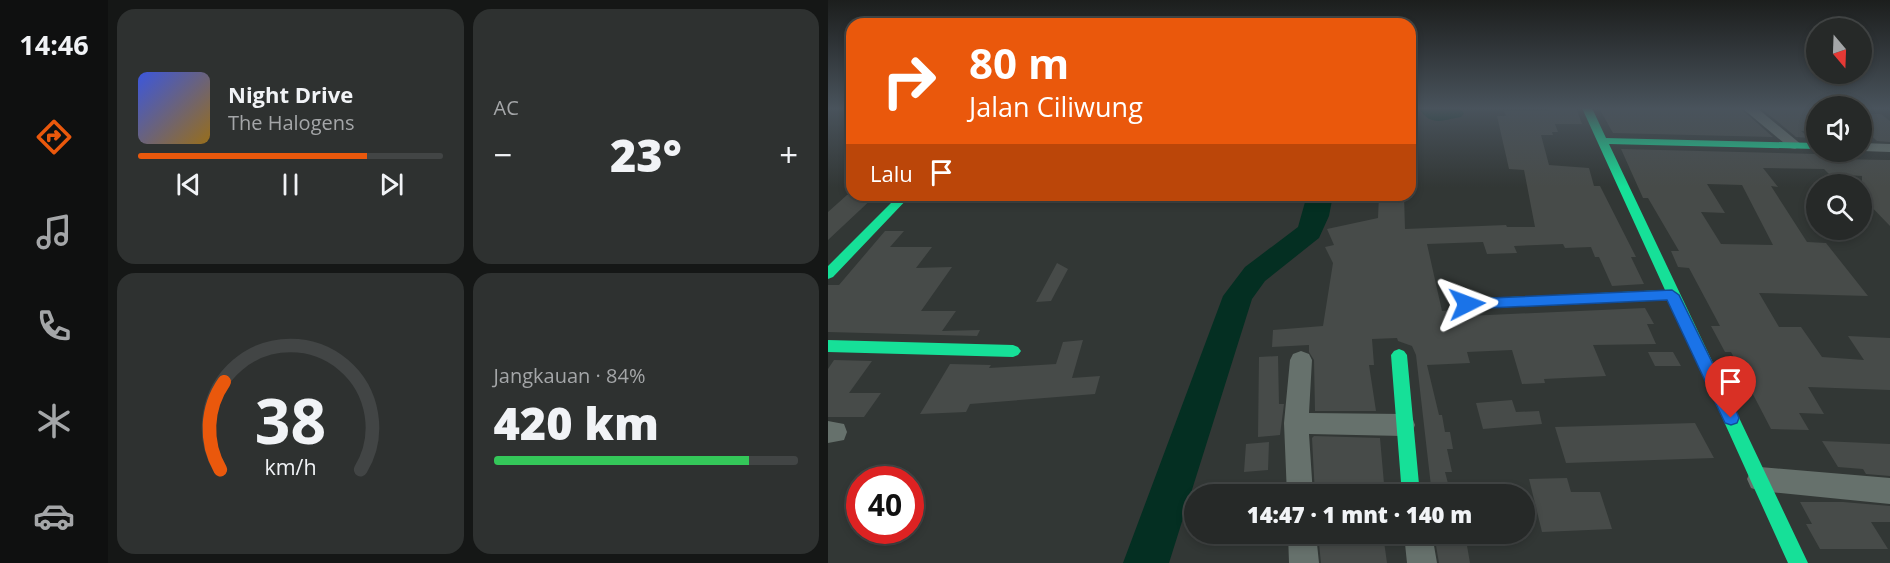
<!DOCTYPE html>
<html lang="id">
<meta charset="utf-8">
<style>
:root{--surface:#262928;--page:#2e3130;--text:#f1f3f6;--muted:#a4a6a8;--line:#424545;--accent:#ea580c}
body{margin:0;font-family:"Open Sans",sans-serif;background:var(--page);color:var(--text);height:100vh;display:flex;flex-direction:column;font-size:22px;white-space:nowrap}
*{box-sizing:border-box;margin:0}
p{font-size:20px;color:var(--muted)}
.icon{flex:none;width:33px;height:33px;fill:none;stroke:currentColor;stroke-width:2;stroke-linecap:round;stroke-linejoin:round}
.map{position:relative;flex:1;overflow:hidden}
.panel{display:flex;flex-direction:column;gap:9px;padding:9px;background:#151716;width:720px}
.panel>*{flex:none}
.hud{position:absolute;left:18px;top:18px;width:570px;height:183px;border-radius:18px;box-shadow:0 3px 9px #0003,0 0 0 2px var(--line);background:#ea580c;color:#fff;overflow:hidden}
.needle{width:39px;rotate:161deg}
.controls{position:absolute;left:978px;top:18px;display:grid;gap:12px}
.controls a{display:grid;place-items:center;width:66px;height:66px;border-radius:50%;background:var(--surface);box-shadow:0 3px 9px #0003,0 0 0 2px var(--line);font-size:30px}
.speed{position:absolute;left:18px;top:466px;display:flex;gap:12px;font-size:30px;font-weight:700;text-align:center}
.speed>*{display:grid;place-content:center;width:78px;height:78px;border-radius:50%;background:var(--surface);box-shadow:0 3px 9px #0003,0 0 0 2px var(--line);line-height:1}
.speed .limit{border:9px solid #d22;background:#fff;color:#111}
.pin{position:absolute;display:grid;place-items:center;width:51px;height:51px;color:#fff;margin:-62px -26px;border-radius:50% 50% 50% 0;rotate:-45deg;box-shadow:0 0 6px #0007}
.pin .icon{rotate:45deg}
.me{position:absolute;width:66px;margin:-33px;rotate:87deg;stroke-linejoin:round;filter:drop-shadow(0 0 4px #0008)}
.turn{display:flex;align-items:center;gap:21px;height:126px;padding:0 24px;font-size:27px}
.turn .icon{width:78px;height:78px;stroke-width:2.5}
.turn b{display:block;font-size:42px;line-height:51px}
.then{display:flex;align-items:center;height:57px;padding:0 24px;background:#0003;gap:12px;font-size:22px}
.big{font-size:45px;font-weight:800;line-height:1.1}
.panel .card{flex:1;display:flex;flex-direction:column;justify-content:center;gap:9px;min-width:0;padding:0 21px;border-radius:18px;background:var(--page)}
.panel .dial{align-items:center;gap:0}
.dial svg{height:156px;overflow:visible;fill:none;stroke:var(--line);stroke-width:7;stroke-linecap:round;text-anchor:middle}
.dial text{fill:var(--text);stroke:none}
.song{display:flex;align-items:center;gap:18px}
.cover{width:72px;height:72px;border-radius:9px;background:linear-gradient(135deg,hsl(230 70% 55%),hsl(40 70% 35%))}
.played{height:6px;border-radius:3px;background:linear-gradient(90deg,var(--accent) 75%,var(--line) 75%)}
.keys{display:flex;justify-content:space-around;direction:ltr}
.heat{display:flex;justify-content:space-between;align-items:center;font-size:33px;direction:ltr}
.charge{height:9px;border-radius:4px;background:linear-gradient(90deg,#34c759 84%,var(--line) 0)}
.panel .tiles{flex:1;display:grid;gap:9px;grid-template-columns:repeat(2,1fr)}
.trip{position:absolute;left:356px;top:484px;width:351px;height:60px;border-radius:30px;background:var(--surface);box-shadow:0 3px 9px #0003,0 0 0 2px var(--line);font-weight:800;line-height:60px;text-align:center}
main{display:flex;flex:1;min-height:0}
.tab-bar{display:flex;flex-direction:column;width:108px;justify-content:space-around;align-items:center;background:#0f1010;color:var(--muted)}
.tab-bar .icon{width:42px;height:42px}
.tab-bar .current{color:var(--accent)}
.tab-bar b{font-size:27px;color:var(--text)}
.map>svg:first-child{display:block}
.water{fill:#042f22}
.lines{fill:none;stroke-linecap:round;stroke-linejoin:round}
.river{fill:#042f22;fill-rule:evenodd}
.building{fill:#474b49;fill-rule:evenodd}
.street{fill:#66716c;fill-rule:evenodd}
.fast{fill:#16e098;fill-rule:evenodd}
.route{fill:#1a73e8;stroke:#114b97;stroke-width:1.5}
</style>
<main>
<nav class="tab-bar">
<b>14:46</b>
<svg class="icon current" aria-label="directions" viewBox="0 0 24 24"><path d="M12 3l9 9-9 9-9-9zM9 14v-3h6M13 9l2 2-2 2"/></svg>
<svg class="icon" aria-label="music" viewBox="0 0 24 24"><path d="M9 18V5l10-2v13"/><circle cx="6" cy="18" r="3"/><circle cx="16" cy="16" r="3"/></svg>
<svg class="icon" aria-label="phone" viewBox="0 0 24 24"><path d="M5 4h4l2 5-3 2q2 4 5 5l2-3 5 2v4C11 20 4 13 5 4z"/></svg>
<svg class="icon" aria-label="climate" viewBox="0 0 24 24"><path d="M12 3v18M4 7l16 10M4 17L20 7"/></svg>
<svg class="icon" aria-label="car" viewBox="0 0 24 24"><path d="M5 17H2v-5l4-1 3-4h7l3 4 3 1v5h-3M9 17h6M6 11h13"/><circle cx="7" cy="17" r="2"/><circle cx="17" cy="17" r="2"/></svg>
</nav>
<section class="panel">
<div class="tiles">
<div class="card">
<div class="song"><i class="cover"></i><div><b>Night Drive</b><p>The Halogens</p></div></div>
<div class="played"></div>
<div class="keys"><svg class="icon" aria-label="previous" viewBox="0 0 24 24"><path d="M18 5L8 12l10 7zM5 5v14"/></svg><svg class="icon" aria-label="pause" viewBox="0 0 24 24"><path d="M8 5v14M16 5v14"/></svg><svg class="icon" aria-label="next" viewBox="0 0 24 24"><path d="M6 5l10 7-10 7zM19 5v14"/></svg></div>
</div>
<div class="card"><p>AC</p>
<div class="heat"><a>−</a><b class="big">23°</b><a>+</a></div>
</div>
<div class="card dial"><svg viewBox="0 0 100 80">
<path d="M14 69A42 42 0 1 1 86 69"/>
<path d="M14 69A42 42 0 0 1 16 24" stroke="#ea580c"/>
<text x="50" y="56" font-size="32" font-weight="700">38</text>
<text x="50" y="72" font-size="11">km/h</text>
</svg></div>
<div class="card"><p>Jangkauan · 84%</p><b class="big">420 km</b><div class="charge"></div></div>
</div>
</section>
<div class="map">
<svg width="1062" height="563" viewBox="0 0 1062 563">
<rect width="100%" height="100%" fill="#323735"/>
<!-- water -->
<path class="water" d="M631,108L636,113L633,117C614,120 604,127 591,109Z"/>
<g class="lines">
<!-- river -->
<path class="river" d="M479,195H505L501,216L491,238L437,281L424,299L341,563H295L395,296L417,267L470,227Z"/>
</g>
<!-- building -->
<path class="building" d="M721,108H748L754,124H727L730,132H724L725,135H713L721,165L761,168L766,186H772L808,257H803L816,284L784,286L771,257H767L763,247L737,248L735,244L686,246L689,253L659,254L655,242L599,244L614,311L626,310L639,316L817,308L826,324H819L828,344L765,345L778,376L716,379L717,383L694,384L684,350L639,352L642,363L599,365L611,415H614L617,432H622L625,449H619L624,472H617L623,495H604L588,355L584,346L570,341L569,338L544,339L546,365H541L548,411H487L486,360L481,352V345L444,347L445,330L495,326L505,263L497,247L506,245L499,229L550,218L551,195H576L577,229L678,225L679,227H707L696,170L681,169L669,116H678L676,111H722Z
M771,108H912L945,137L785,133Z
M933,108H984L988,112V130L973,131L981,138L968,137Z
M1034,114H1053L1062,121V142L1049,141L1034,127Z
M793,149L988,154L997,152L1006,159L1062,160V226L1034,197V176L1001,174L996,169L935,168L950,187L943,186L979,242L998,243L1040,296L931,293L951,327H973L994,357L1036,360L1020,336L1062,338V390L980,387L996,414L971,413L981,430L943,429L903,352H897L883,326H892L861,268L850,267L843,251H851L820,198H815ZM879,184L914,185L945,245L893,244L873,212L897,213Z
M19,195H48L0,240V212Z
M57,231H76L62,247H104L88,268L124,267L93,311H128L114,331L152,330L149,336L0,332V285H11Z
M229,263L240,269L223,301L208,302Z
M255,340L244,378L272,376L267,394L142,404L138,412L92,414L122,364L163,365L161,368L228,364L235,342Z
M820,352H845L853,366H827Z
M450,356L451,404H456L452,435L430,437L431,357Z
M6,360L44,361L21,393H53L36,417H0V369Z
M684,400L688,412L711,411L714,424L655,429L648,403Z
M867,423L886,458L738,463L727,427Z
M486,436L552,438L557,495H487L484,438Z
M994,441L1062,444V476L1038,474L1035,469L1010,467Z
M441,442L440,470L416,472L418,444Z
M739,478L743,492H772L784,529L714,532L701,479Z
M972,502H1015L1062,506V522H1043L1060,549H992L978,524H984Z
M490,534H555L559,563H493Z
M606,534H637L642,563H611Z"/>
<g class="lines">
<!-- street -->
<path class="street" d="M914,108H929L974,145L967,149L962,148Z
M1034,143L1062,144V152L1034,151Z
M473,351L481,354L484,360L481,413L575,414L584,417L587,425L584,433L575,436L481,434L485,495H459L456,423L462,360L465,354Z
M0,421L16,424L19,432L16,440L0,443Z
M932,467L1062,478V504L932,491L923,488L919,479L923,470Z
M460,534H488L491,563H461Z
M576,534H604L609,563H579Z"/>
<!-- fast -->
<path class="fast" d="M754,108H764L778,138L988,143V149L781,144L980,563H960L841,300L639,309L634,308L632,304L634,300L639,299L837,290Z
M71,195H83L5,277L0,279V266Z
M0,340L185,345L190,347L193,351L190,355L185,357L0,352Z
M571,349L576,351L579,355L592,495H574L563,355L566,351Z"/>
</g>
<!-- sky -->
<linearGradient id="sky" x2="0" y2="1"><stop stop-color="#1c1e1d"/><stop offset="0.58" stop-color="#49535c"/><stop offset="1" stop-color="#49535c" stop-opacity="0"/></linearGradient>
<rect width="1062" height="187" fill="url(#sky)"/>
<!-- route -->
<path class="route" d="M844,290L851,295L909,413L911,418L909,423L903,425L897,423L839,300L639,309L632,304L639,299Z"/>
</svg>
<div class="controls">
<a><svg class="needle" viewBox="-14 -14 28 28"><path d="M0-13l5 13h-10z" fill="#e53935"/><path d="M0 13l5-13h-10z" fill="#a4a6a8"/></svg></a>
<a><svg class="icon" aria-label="sound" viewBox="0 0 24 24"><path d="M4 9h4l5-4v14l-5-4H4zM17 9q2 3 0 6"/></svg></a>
<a><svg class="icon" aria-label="search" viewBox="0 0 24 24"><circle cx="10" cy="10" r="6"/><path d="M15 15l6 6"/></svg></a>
</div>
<div class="speed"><div class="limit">40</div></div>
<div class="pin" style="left:903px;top:418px;background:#d93025"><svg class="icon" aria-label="arrive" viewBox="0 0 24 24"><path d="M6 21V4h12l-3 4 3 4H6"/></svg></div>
<svg class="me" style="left:639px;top:304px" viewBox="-20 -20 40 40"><path d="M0-17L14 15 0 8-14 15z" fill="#1a73e8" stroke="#fff" stroke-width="4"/></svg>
<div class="trip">14:47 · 1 mnt · 140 m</div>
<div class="hud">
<div class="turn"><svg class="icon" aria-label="right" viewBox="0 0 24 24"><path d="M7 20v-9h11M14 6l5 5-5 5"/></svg><div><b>80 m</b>Jalan Ciliwung</div></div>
<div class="then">Lalu<svg class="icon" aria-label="arrive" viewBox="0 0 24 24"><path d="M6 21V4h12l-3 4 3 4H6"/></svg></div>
</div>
</div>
</main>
